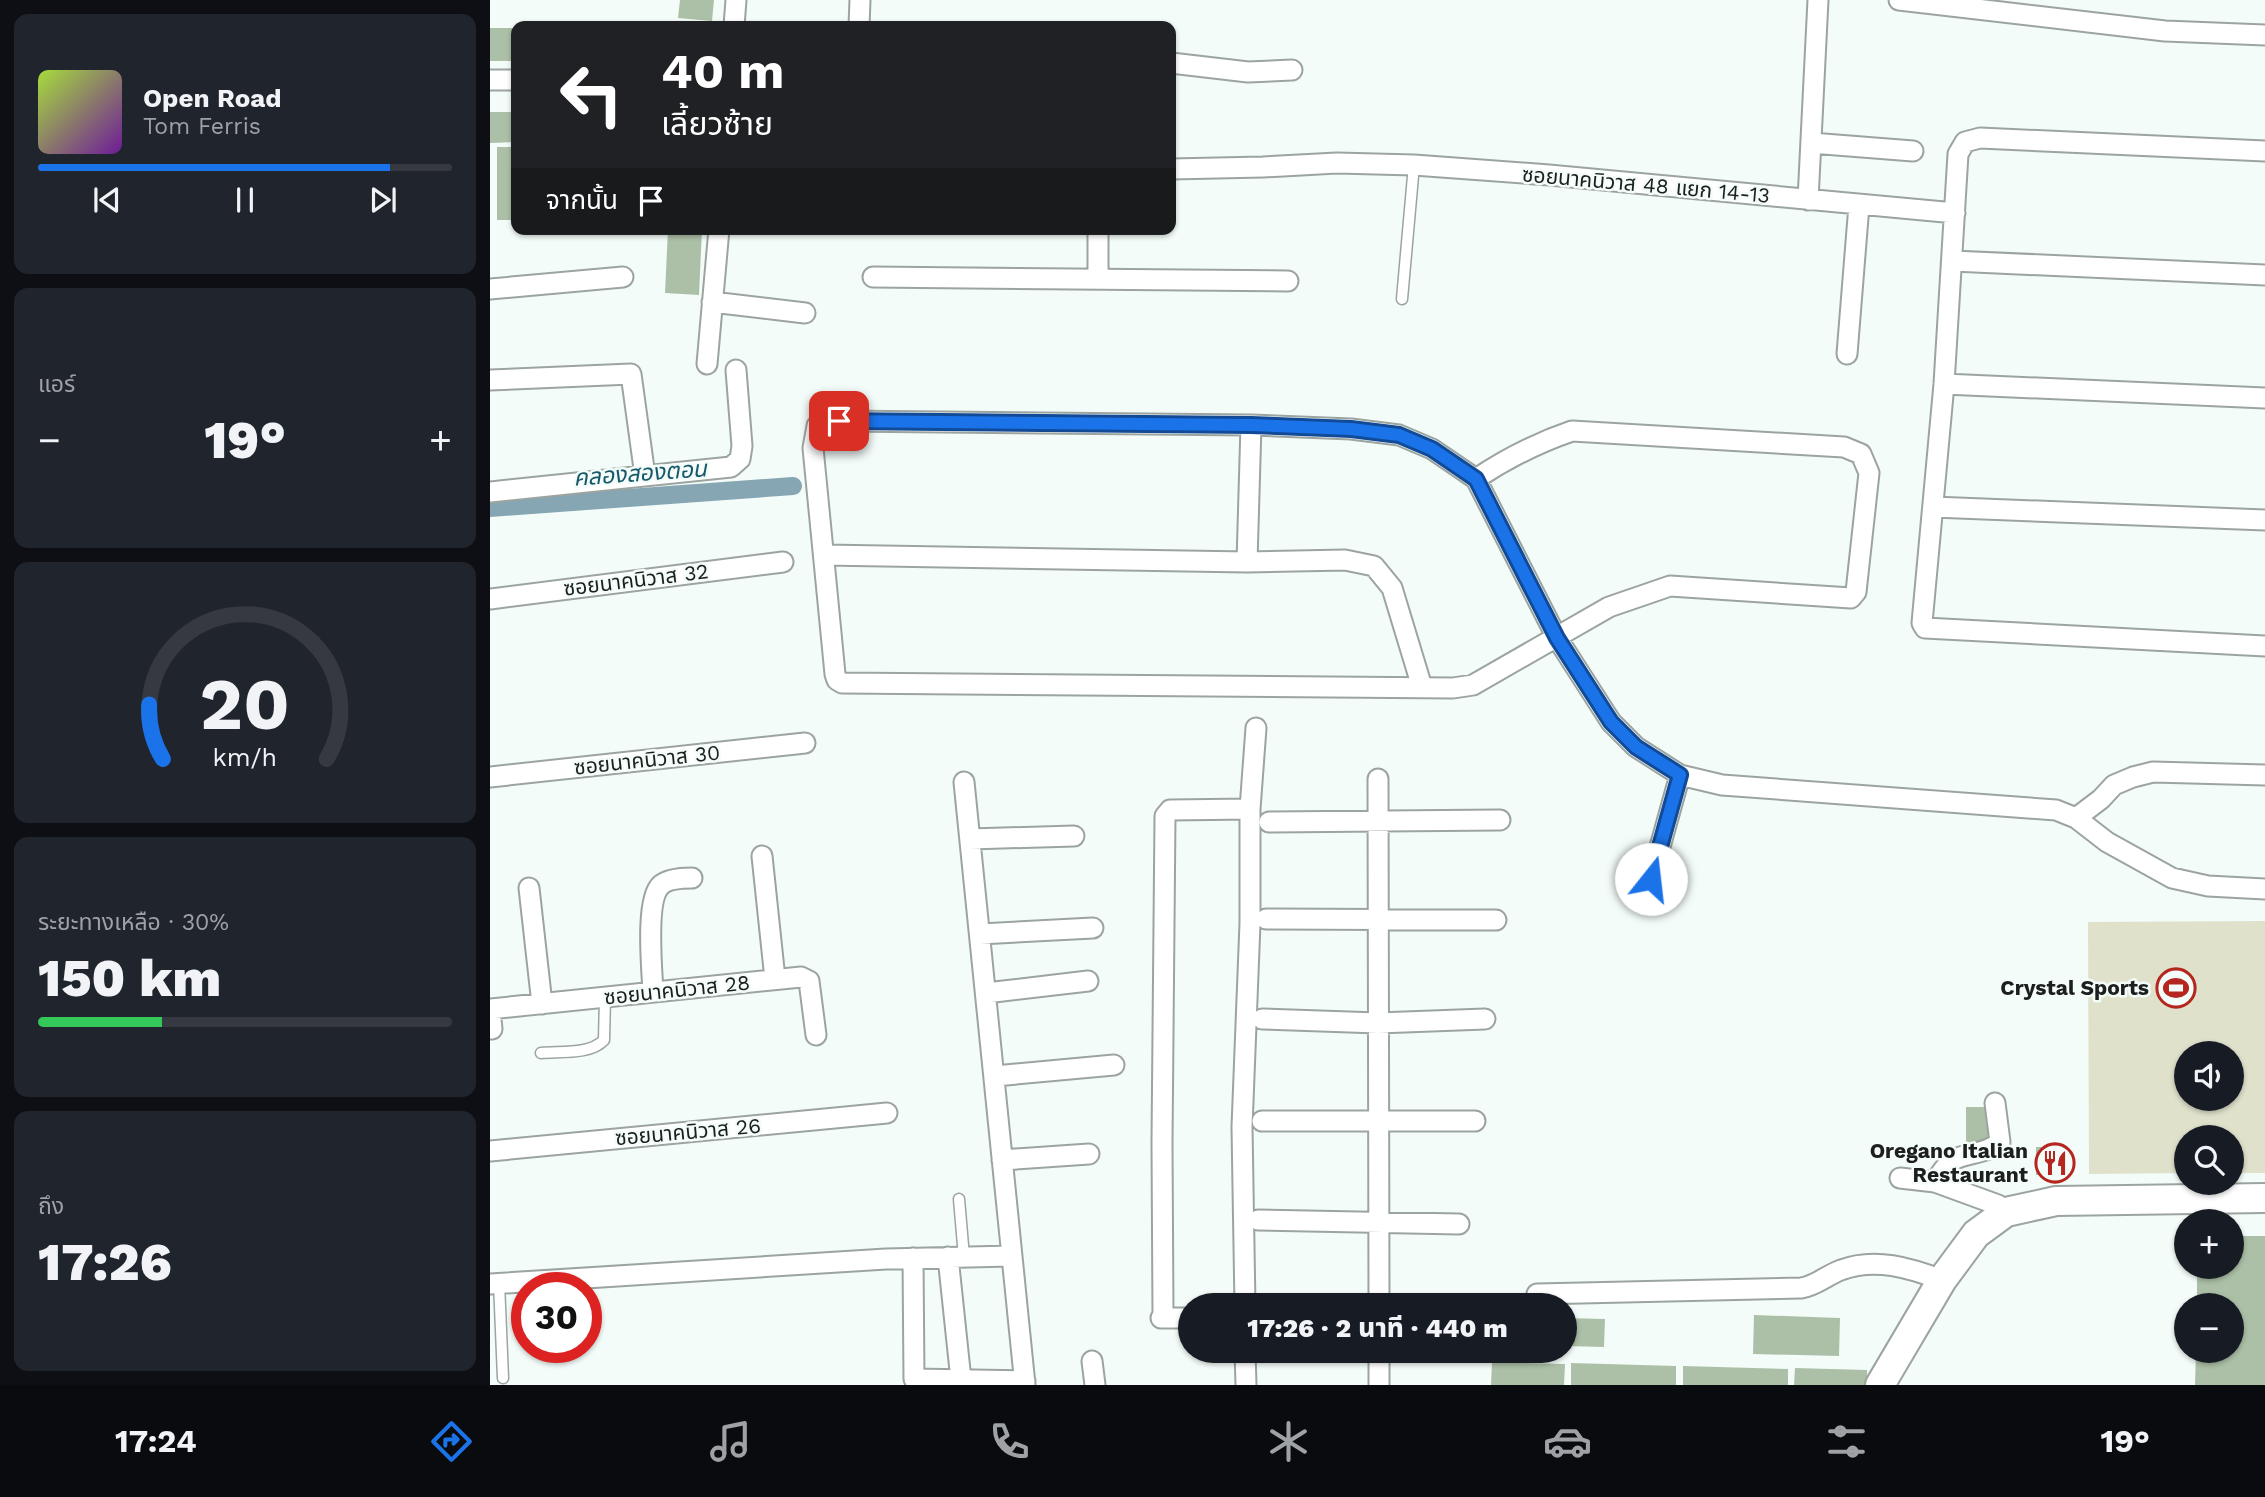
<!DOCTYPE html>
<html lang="th">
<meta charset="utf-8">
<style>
:root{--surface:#171b24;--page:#20242c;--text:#f1f3f6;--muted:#9ea1a6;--line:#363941;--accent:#1a73e8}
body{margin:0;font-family:"Work Sans","Noto Sans Thai",sans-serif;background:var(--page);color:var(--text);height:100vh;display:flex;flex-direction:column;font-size:26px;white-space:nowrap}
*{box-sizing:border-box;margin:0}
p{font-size:23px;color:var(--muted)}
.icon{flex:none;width:38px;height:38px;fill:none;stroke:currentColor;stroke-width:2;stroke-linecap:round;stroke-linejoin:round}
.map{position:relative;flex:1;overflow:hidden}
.side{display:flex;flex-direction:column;gap:14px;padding:14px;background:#0d0f14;width:490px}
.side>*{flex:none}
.banner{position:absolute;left:21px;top:21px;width:665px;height:214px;border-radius:14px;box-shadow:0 2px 5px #0004;background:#202124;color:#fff;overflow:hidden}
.tools{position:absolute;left:1684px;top:1041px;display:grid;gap:14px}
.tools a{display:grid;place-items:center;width:70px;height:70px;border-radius:50%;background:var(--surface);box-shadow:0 2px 5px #0004;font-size:35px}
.speed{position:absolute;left:21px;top:1272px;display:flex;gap:14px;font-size:35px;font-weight:700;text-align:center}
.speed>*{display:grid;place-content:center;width:91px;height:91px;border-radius:50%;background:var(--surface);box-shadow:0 2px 5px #0004;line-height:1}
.speed .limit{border:10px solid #d22;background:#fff;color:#111}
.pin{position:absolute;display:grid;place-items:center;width:60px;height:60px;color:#fff;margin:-30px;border-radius:14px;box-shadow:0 4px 10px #0006}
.me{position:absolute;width:77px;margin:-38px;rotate:16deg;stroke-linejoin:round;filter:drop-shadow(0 0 5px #0008)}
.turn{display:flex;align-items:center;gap:24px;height:147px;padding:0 35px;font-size:32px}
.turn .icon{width:91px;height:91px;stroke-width:2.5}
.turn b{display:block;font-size:49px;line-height:60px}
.then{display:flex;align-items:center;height:66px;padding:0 35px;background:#0003;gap:14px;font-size:26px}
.big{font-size:52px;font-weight:800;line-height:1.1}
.side .widget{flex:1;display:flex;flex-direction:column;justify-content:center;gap:10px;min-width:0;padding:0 24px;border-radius:14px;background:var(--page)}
.side .dial{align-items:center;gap:0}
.dial svg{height:182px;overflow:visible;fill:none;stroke:var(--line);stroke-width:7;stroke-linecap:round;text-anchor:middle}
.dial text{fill:var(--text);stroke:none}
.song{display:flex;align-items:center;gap:21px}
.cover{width:84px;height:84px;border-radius:10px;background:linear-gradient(135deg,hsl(80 70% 55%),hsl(280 70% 35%))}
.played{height:7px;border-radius:4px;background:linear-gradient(90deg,var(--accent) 85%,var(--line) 85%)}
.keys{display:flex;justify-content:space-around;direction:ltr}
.heat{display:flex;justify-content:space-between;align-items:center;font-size:38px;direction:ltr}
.charge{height:10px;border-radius:5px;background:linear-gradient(90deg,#34c759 30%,var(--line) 0)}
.trip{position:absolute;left:688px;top:1293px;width:399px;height:70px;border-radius:35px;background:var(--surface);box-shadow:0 2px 5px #0004;font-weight:800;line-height:70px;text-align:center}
.menu{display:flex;height:112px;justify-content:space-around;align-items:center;background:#090b0e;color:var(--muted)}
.menu .icon{width:49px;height:49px}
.menu .selected{color:var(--accent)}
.menu b{font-size:32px;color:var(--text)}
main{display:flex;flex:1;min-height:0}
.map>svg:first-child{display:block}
.green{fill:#dfe1cb;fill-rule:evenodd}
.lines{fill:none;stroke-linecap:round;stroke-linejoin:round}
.canal{stroke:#85a6b2;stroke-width:18}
.building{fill:#acc0a7}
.lane-casing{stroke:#9ca4a0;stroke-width:13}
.street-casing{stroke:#9ca4a0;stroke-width:23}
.secondary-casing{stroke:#9ca4a0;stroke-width:32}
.lane{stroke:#fff;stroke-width:10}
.street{stroke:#fff;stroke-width:19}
.secondary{stroke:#fff;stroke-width:28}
.route-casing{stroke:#114b97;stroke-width:18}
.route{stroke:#1a73e8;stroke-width:12}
.labels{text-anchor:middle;stroke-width:5;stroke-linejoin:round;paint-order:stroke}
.street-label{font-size:21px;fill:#1c1f1e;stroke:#f3fcf8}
.poi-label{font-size:21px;font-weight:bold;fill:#1c1f1e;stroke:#f3fcf8;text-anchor:end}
.water-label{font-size:23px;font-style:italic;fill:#16586b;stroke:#f3fcf8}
</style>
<main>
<section class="side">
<div class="widget">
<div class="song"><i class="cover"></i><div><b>Open Road</b><p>Tom Ferris</p></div></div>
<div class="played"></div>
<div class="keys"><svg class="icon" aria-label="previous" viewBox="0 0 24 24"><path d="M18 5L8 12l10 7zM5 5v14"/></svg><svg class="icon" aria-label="pause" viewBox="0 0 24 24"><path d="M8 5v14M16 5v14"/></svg><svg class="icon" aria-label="next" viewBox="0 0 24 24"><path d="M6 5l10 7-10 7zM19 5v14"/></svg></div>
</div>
<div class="widget"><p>แอร์</p>
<div class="heat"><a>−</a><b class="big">19°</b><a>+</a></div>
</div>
<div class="widget dial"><svg viewBox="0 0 100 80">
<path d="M14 69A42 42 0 1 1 86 69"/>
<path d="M14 69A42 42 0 0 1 8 45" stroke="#1a73e8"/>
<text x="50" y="56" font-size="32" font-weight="700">20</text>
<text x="50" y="72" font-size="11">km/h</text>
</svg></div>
<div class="widget"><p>ระยะทางเหลือ · 30%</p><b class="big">150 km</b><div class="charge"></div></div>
<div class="widget"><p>ถึง</p><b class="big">17:26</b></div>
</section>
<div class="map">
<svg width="1775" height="1385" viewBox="0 0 1775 1385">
<rect width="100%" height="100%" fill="#f3fcf8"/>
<!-- green -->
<path class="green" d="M1775,921V1173H1741V1138H1696V1173L1599,1174L1598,922ZM1696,1054H1741V1099H1696Z"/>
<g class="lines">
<!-- canal -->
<path class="canal" d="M0,508L303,486"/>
</g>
<!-- building -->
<path class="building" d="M190,0H224L222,21L188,18Z
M0,28H26V61H0Z
M0,112H26V142L0,143Z
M7,147H26V220H7Z
M178,229H212L209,295L175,293Z
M1476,1107H1500V1143H1476Z
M1546,1147H1562L1561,1175H1546Z
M1741,1236H1775V1385H1705L1706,1351H1741V1306H1707V1267H1741Z
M1264,1315L1350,1318L1349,1356L1263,1354Z
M1074,1318L1115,1319L1114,1347L1074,1346Z
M1002,1362L1075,1364L1074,1385H1001Z
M1081,1363L1186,1366V1385H1081Z
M1193,1366L1298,1369V1385H1193Z
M1305,1368L1377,1370V1385H1304Z"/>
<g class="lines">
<!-- lane casing -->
<g class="lane-casing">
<path id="lane" d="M912,299L924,165
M51,1053C70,1051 100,1055 114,1040L115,997
M469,1199L474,1257
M9,1283L13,1378"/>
</g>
<!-- street casing -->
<g class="street-casing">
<path id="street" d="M1409,0L1675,31L1775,35
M244,26L246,0
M369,26L370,0
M681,63L758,72L802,70
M0,80H26
M1321,143L1423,151
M1775,151L1490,138L1475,142L1468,154L1454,384L1432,623L1435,628L1775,646
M681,169L773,167L847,163L924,165L1059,175L1465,213
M1318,200L1328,0
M608,229V279
M1463,261L1775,275
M383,277L798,281
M0,289L133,277
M222,302L315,313
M1357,354L1369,205
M217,364L229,229
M0,380L141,374L155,476
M1454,384L1775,398
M986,479C1017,458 1047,443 1082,431L1354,447L1371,454L1379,473L1366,592L1361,598L1180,586L1119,607L983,685L963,688L352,683L347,680L345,674L323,448L327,426L349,421L761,425L861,429L909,435L942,449L986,479L1067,638L1121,722L1146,747L1190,775L1232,785L1566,810L1586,818L1617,842L1682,878L1718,886L1775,889
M0,492L241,467L250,459L252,446L246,370
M1443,507L1775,520
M334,555L757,562L855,560L884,566L902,588L932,687
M757,562L761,425
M0,599L293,562
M0,777L315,743
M888,779L889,1306
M474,782L535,1385
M760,809L766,728
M1586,818L1611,799L1624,785L1643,777L1663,772L1775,775
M779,822L1010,820
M480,839L584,836
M272,856L285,979
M1161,879L1190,775
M39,888L52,1004
M776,919L1006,920
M490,934L603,928
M163,992C162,970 155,899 171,885C178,879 193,878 202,878
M496,993L598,981
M0,1009L311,977L319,981L326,1035
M0,1010L2,1029H0
M772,1019L888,1023L995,1019
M505,1076L624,1065
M772,1121H985
M0,1151L397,1113
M512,1160L599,1154
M1410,1178L1445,1182L1508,1205L1516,1212
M1445,1182C1450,1175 1455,1165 1463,1160C1478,1152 1497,1154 1510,1142L1505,1103
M768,1220L969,1224
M458,1257L471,1380
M423,1258L424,1379L535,1381
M0,1284L396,1259L521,1256
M1047,1294L1311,1288C1326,1286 1337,1275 1351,1270C1385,1257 1420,1268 1452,1280
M700,1318H671L673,1315L672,1143L675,816L680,810L760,809V923L752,1127L755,1306
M755,1351L756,1385
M602,1361L605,1385
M889,1385V1351"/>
</g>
<!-- secondary casing -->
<g class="secondary-casing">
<path id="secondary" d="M1390,1385L1452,1280L1486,1234L1516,1212L1566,1201L1775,1198"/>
</g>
<!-- lane -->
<use href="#lane" class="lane"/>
<!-- street -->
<use href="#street" class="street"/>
<!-- secondary -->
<use href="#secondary" class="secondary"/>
</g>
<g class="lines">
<!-- route casing -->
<g class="route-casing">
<path id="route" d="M349,421L761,425L861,429L909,435L942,449L986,479L1067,638L1121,722L1146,747L1190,775L1161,879"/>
</g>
<!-- route -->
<use href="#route" class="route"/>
</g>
<!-- icons -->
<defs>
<g id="stadium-ring" transform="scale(2.0125)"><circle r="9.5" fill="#f3fcf8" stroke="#b5261f" stroke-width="1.5"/><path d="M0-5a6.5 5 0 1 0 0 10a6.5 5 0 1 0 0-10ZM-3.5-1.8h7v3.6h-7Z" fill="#b5261f"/></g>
<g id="restaurant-ring" transform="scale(2.0125)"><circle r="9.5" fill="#f3fcf8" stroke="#b5261f" stroke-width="1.5"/><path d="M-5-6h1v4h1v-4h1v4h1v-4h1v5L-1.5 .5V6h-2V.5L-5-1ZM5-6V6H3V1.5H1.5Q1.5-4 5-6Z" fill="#b5261f"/></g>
</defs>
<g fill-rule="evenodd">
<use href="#stadium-ring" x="1686" y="988"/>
<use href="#restaurant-ring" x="1565" y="1163"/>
</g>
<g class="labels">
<!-- street labels -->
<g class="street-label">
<text transform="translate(1156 185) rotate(5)" y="7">ซอยนาคนิวาส 48 แยก 14-13</text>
<text transform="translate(146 580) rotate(-7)" y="7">ซอยนาคนิวาส 32</text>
<text transform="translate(157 760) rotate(-6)" y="7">ซอยนาคนิวาส 30</text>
<text transform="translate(187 990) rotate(-6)" y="7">ซอยนาคนิวาส 28</text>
<text transform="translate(198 1132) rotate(-5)" y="7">ซอยนาคนิวาส 26</text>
</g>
<!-- poi labels -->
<g class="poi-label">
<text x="1659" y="995">Crystal Sports</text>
<text x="1538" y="1158">Oregano Italian<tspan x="1538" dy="24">Restaurant</tspan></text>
</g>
<!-- water labels -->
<g class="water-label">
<text transform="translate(150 473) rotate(-4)" y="8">คลองสองตอน</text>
</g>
</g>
</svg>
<div class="tools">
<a><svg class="icon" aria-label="sound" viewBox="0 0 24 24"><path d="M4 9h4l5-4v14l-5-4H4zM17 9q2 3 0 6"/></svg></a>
<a><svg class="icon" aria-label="search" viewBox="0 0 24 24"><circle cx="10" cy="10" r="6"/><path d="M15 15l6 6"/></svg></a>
<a>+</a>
<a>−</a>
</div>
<div class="speed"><div class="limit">30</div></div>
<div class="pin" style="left:349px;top:421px;background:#d93025"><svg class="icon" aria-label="arrive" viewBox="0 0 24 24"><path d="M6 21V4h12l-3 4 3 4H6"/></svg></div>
<svg class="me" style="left:1161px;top:879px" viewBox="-20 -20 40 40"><circle r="19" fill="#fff"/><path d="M0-13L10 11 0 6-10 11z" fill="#1a73e8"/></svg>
<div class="trip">17:26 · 2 นาที · 440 m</div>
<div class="banner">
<div class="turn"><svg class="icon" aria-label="left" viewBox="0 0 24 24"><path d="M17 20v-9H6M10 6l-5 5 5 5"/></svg><div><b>40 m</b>เลี้ยวซ้าย</div></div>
<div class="then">จากนั้น<svg class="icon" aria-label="arrive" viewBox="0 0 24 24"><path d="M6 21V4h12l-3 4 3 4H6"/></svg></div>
</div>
</div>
</main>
<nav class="menu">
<b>17:24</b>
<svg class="icon selected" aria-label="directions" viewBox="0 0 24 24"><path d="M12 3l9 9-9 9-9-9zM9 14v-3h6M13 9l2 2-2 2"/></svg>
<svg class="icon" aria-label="music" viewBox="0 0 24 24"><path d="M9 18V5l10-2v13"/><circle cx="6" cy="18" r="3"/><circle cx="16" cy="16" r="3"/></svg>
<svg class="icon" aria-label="phone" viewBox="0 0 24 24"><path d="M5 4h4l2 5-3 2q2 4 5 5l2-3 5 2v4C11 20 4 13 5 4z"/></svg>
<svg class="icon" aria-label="climate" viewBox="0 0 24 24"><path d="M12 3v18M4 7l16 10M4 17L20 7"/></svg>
<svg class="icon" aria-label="car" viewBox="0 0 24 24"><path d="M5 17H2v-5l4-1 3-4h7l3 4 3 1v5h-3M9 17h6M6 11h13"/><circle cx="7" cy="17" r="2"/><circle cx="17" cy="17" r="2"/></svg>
<svg class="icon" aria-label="filters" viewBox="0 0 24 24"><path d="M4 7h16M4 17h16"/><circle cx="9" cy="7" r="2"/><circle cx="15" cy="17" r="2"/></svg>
<b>19°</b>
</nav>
